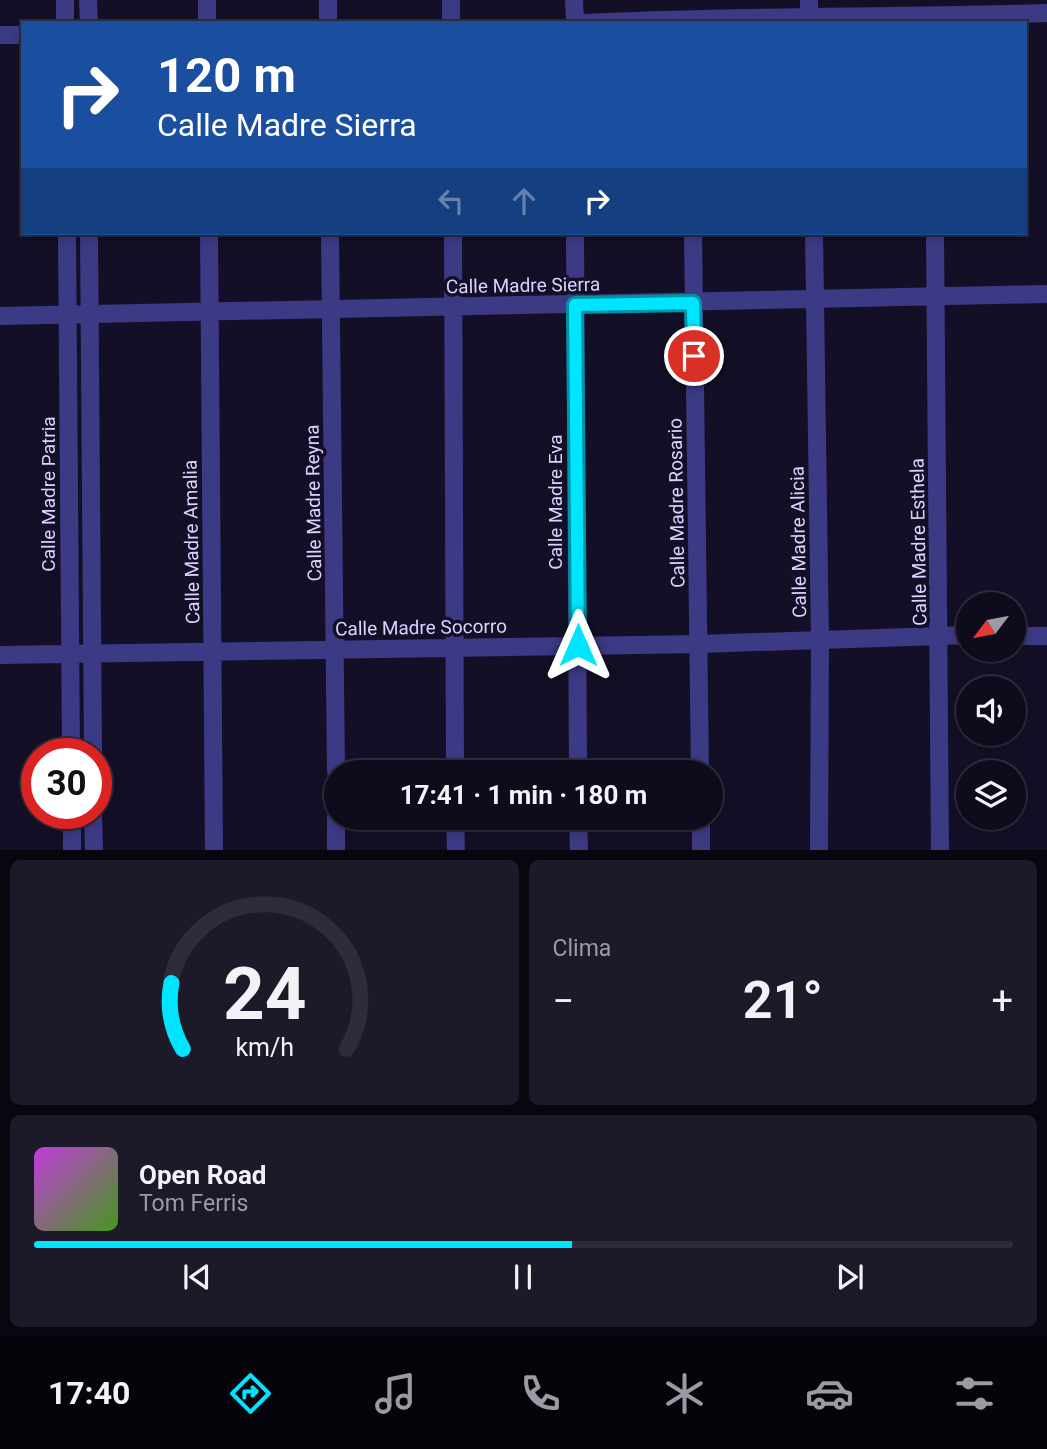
<!DOCTYPE html>
<html lang="es">
<meta charset="utf-8">
<style>
:root{--surface:#0e0b1c;--page:#1c1929;--text:#f1f3f6;--muted:#9b9ba3;--line:#2e2b3b;--accent:#00e5ff}
body{margin:0;font-family:Roboto,sans-serif;background:var(--page);color:var(--text);height:100vh;display:flex;flex-direction:column;font-size:26px;white-space:nowrap}
*{box-sizing:border-box;margin:0}
p{font-size:23px;color:var(--muted)}
.icon{flex:none;width:38px;height:38px;fill:none;stroke:currentColor;stroke-width:2;stroke-linecap:round;stroke-linejoin:round}
.map{position:relative;height:850px;overflow:hidden}
.sheet{display:flex;flex-direction:column;gap:10px;padding:10px;background:#08060f;flex:1}
.sheet>*{flex:none}
.top-card{position:absolute;left:21px;top:21px;width:1006px;height:214px;border-radius:0px;box-shadow:0 4px 10px #0003,0 0 0 2px var(--line);background:#1a4fa0;color:#fff;overflow:hidden}
.needle{width:46px;rotate:238deg}
.buttons{position:absolute;left:956px;top:592px;display:grid;gap:14px}
.buttons a{display:grid;place-items:center;width:70px;height:70px;border-radius:50%;background:var(--surface);box-shadow:0 4px 10px #0003,0 0 0 2px var(--line);font-size:35px}
.speed{position:absolute;left:21px;top:738px;display:flex;gap:14px;font-size:35px;font-weight:700;text-align:center}
.speed>*{display:grid;place-content:center;width:91px;height:91px;border-radius:50%;background:var(--surface);box-shadow:0 4px 10px #0003,0 0 0 2px var(--line);line-height:1}
.speed .limit{border:10px solid #d22;background:#fff;color:#111}
.pin{position:absolute;display:grid;place-items:center;width:60px;height:60px;color:#fff;margin:-30px;border:4px solid #fff;border-radius:50%;box-shadow:0 2px 7px #0007}
.me{position:absolute;width:77px;margin:-38px;rotate:0deg;stroke-linejoin:round;filter:drop-shadow(0 0 5px #0008)}
.turn{display:flex;align-items:center;gap:24px;height:147px;padding:0 21px;font-size:32px}
.turn .icon{width:91px;height:91px;stroke-width:2.5}
.turn b{display:block;font-size:49px;line-height:60px}
.lanes{display:flex;align-items:center;height:66px;padding:0 21px;background:#0003;justify-content:center;gap:35px;direction:ltr}
.lanes .off{opacity:.35}
.big{font-size:52px;font-weight:700;line-height:1.1}
.sheet .tile{flex:1;display:flex;flex-direction:column;justify-content:center;gap:10px;min-width:0;padding:0 24px;border-radius:10px;background:var(--page)}
.sheet .dial{align-items:center;gap:0}
.dial svg{height:182px;overflow:visible;fill:none;stroke:var(--line);stroke-width:7;stroke-linecap:round;text-anchor:middle}
.dial text{fill:var(--text);stroke:none}
.song{display:flex;align-items:center;gap:21px}
.cover{width:84px;height:84px;border-radius:10px;background:linear-gradient(135deg,hsl(290 70% 55%),hsl(100 70% 35%))}
.played{height:7px;border-radius:4px;background:linear-gradient(90deg,var(--accent) 55%,var(--line) 55%)}
.keys{display:flex;justify-content:space-around;direction:ltr}
.heat{display:flex;justify-content:space-between;align-items:center;font-size:38px;direction:ltr}
.sheet .tiles{flex:1;display:grid;gap:10px;grid-template-columns:1fr 1fr}
.tile:last-child{grid-column:span 2}
.trip{position:absolute;left:324px;top:760px;width:399px;height:70px;border-radius:35px;background:var(--surface);box-shadow:0 4px 10px #0003,0 0 0 2px var(--line);font-weight:700;line-height:70px;text-align:center}
.tabs{display:flex;height:112px;justify-content:space-around;align-items:center;background:#06040b;color:var(--muted)}
.tabs .icon{width:49px;height:49px}
.tabs .selected{color:var(--accent)}
.tabs b{font-size:32px;color:var(--text)}
.map>svg:first-child{display:block}
.lines{fill:none;stroke-linecap:round;stroke-linejoin:round}
.minor{stroke:#3d3a85;stroke-width:18}
.route-casing{stroke:#0095a6;stroke-width:18}
.route{stroke:#00e5ff;stroke-width:12}
.labels{text-anchor:middle;stroke-width:7;stroke-linejoin:round;paint-order:stroke}
.street-label{font-size:19px;fill:#d9d4ff;stroke:#130f26}
</style>
<div class="map">
<svg width="1047" height="851" viewBox="0 0 1047 851">
<rect width="100%" height="100%" fill="#130f26"/>
<g class="lines">
<!-- minor -->
<path class="minor" d="M88,0L89,23
M328,0V23
M451,0V23
M574,0L575,23
M809,0V23
M65,23V0
M207,23V0
M584,23C738,15 893,18 1047,13
M0,35H23
M67,233L71,754
M89,233L93,754
M209,233L214,851
M330,233L336,772
M453,233L455,772
M575,233L578,772
M693,233L700,772
M814,233L820,641L819,851
M935,233L940,851
M0,316L1047,294
M1013,636H1047
M0,655L700,644L968,635
M72,814V851
M93,814L94,851
M455,817L456,851
M578,817L579,851
M701,817V851
M336,851V817"/>
</g>
<g class="lines">
<!-- route casing -->
<g class="route-casing">
<path id="route" d="M578,645L575,305L693,303L694,356"/>
</g>
<!-- route -->
<use href="#route" class="route"/>
</g>
<g class="labels">
<!-- street labels -->
<g class="street-label">
<text transform="translate(523 285) rotate(-1)" y="7">Calle Madre Sierra</text>
<text transform="translate(48 494) rotate(-90)" y="7">Calle Madre Patria</text>
<text transform="translate(555 502) rotate(-90)" y="7">Calle Madre Eva</text>
<text transform="translate(313 503) rotate(-91)" y="7">Calle Madre Reyna</text>
<text transform="translate(676 503) rotate(-91)" y="7">Calle Madre Rosario</text>
<text transform="translate(191 542) rotate(-91)" y="7">Calle Madre Amalia</text>
<text transform="translate(798 542) rotate(-91)" y="7">Calle Madre Alicia</text>
<text transform="translate(918 542) rotate(-91)" y="7">Calle Madre Esthela</text>
<text transform="translate(421 627) rotate(-1)" y="7">Calle Madre Socorro</text>
</g>
</g>
</svg>
<div class="buttons">
<a><svg class="needle" viewBox="-14 -14 28 28"><path d="M0-13l5 13h-10z" fill="#e53935"/><path d="M0 13l5-13h-10z" fill="#9b9ba3"/></svg></a>
<a><svg class="icon" aria-label="sound" viewBox="0 0 24 24"><path d="M4 9h4l5-4v14l-5-4H4zM17 9q2 3 0 6"/></svg></a>
<a><svg class="icon" aria-label="layers" viewBox="0 0 24 24"><path d="M12 4l9 5-9 5-9-5zM3 14l9 5 9-5"/></svg></a>
</div>
<div class="speed"><div class="limit">30</div></div>
<div class="pin" style="left:694px;top:356px;background:#d93025"><svg class="icon" aria-label="arrive" viewBox="0 0 24 24"><path d="M6 21V4h12l-3 4 3 4H6"/></svg></div>
<svg class="me" style="left:578px;top:645px" viewBox="-20 -20 40 40"><path d="M0-17L14 15 0 8-14 15z" fill="#00e5ff" stroke="#fff" stroke-width="4"/></svg>
<div class="trip">17:41 · 1 min · 180 m</div>
<div class="top-card">
<div class="turn"><svg class="icon" aria-label="right" viewBox="0 0 24 24"><path d="M7 20v-9h11M14 6l5 5-5 5"/></svg><div><b>120 m</b>Calle Madre Sierra</div></div>
<div class="lanes"><svg class="icon off" aria-label="left" viewBox="0 0 24 24"><path d="M17 20v-9H6M10 6l-5 5 5 5"/></svg><svg class="icon off" aria-label="ahead" viewBox="0 0 24 24"><path d="M12 20V5M6 11l6-6 6 6"/></svg><svg class="icon" aria-label="right" viewBox="0 0 24 24"><path d="M7 20v-9h11M14 6l5 5-5 5"/></svg></div>
</div>
</div>
<section class="sheet">
<div class="tiles">
<div class="tile dial"><svg viewBox="0 0 100 80">
<path d="M14 69A42 42 0 1 1 86 69"/>
<path d="M14 69A42 42 0 0 1 9 40" stroke="#00e5ff"/>
<text x="50" y="56" font-size="32" font-weight="700">24</text>
<text x="50" y="72" font-size="11">km/h</text>
</svg></div>
<div class="tile"><p>Clima</p>
<div class="heat"><a>−</a><b class="big">21°</b><a>+</a></div>
</div>
<div class="tile">
<div class="song"><i class="cover"></i><div><b>Open Road</b><p>Tom Ferris</p></div></div>
<div class="played"></div>
<div class="keys"><svg class="icon" aria-label="previous" viewBox="0 0 24 24"><path d="M18 5L8 12l10 7zM5 5v14"/></svg><svg class="icon" aria-label="pause" viewBox="0 0 24 24"><path d="M8 5v14M16 5v14"/></svg><svg class="icon" aria-label="next" viewBox="0 0 24 24"><path d="M6 5l10 7-10 7zM19 5v14"/></svg></div>
</div>
</div>
</section>
<nav class="tabs">
<b>17:40</b>
<svg class="icon selected" aria-label="directions" viewBox="0 0 24 24"><path d="M12 3l9 9-9 9-9-9zM9 14v-3h6M13 9l2 2-2 2"/></svg>
<svg class="icon" aria-label="music" viewBox="0 0 24 24"><path d="M9 18V5l10-2v13"/><circle cx="6" cy="18" r="3"/><circle cx="16" cy="16" r="3"/></svg>
<svg class="icon" aria-label="phone" viewBox="0 0 24 24"><path d="M5 4h4l2 5-3 2q2 4 5 5l2-3 5 2v4C11 20 4 13 5 4z"/></svg>
<svg class="icon" aria-label="climate" viewBox="0 0 24 24"><path d="M12 3v18M4 7l16 10M4 17L20 7"/></svg>
<svg class="icon" aria-label="car" viewBox="0 0 24 24"><path d="M5 17H2v-5l4-1 3-4h7l3 4 3 1v5h-3M9 17h6M6 11h13"/><circle cx="7" cy="17" r="2"/><circle cx="17" cy="17" r="2"/></svg>
<svg class="icon" aria-label="filters" viewBox="0 0 24 24"><path d="M4 7h16M4 17h16"/><circle cx="9" cy="7" r="2"/><circle cx="15" cy="17" r="2"/></svg>
</nav>
